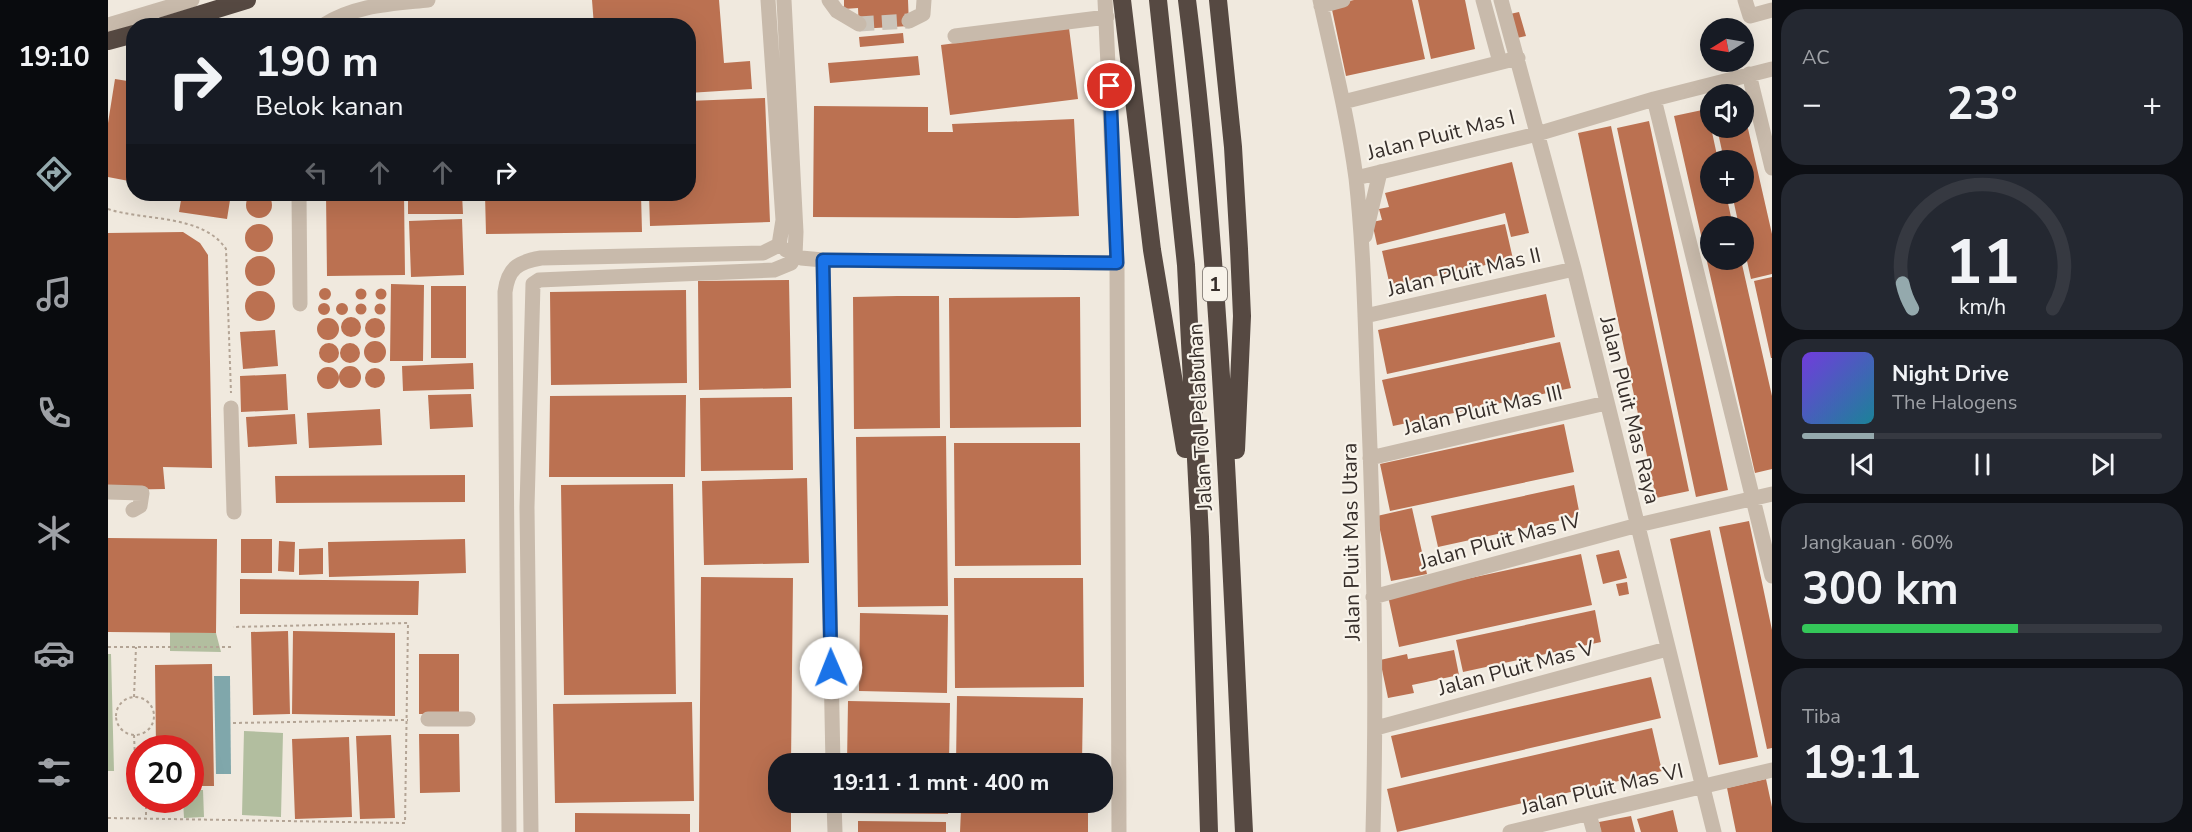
<!DOCTYPE html>
<html lang="id">
<meta charset="utf-8">
<style>
:root{--surface:#171b24;--page:#242831;--text:#f1f3f6;--muted:#9ea1a6;--line:#363941;--accent:#94a9ad}
body{margin:0;font-family:"Nunito Sans",sans-serif;background:var(--page);color:var(--text);height:100vh;display:flex;flex-direction:column;font-size:22px;white-space:nowrap}
*{box-sizing:border-box;margin:0}
p{font-size:20px;color:var(--muted)}
.icon{flex:none;width:33px;height:33px;fill:none;stroke:currentColor;stroke-width:2;stroke-linecap:round;stroke-linejoin:round}
.map{position:relative;flex:1;overflow:hidden}
.panel{display:flex;flex-direction:column;gap:9px;padding:9px;background:#0d0f14;width:420px}
.panel>*{flex:none}
.hud{position:absolute;left:18px;top:18px;width:570px;height:183px;border-radius:24px;box-shadow:0 6px 24px #0002;background:#171b24;color:var(--text);overflow:hidden}
.needle{width:39px;rotate:259deg}
.fabs{position:absolute;left:1592px;top:18px;display:grid;gap:12px}
.fabs a{display:grid;place-items:center;width:54px;height:54px;border-radius:50%;background:var(--surface);box-shadow:0 6px 24px #0002;font-size:30px}
.speed{position:absolute;left:18px;top:735px;display:flex;gap:12px;font-size:30px;font-weight:700;text-align:center}
.speed>*{display:grid;place-content:center;width:78px;height:78px;border-radius:50%;background:var(--surface);box-shadow:0 6px 24px #0002;line-height:1}
.speed .limit{border:9px solid #d22;background:#fff;color:#111}
.pin{position:absolute;display:grid;place-items:center;width:51px;height:51px;color:#fff;margin:-26px;border:3px solid #fff;border-radius:50%;box-shadow:0 2px 6px #0007}
.me{position:absolute;width:66px;margin:-33px;rotate:359deg;stroke-linejoin:round;filter:drop-shadow(0 0 4px #0008)}
.turn{display:flex;align-items:center;gap:21px;height:126px;padding:0 30px;font-size:27px}
.turn .icon{width:78px;height:78px;stroke-width:2.5}
.turn b{display:block;font-size:42px;line-height:51px}
.lanes{display:flex;align-items:center;height:57px;padding:0 30px;background:#0003;justify-content:center;gap:30px;direction:ltr}
.lanes .off{opacity:.35}
.big{font-size:45px;font-weight:700;line-height:1.1}
.panel .widget{flex:1;display:flex;flex-direction:column;justify-content:center;gap:9px;min-width:0;padding:0 21px;border-radius:24px;background:var(--page)}
.panel .dial{align-items:center;gap:0}
.dial svg{height:156px;overflow:visible;fill:none;stroke:var(--line);stroke-width:7;stroke-linecap:round;text-anchor:middle}
.dial text{fill:var(--text);stroke:none}
.song{display:flex;align-items:center;gap:18px}
.cover{width:72px;height:72px;border-radius:9px;background:linear-gradient(135deg,hsl(260 70% 55%),hsl(190 70% 35%))}
.played{height:6px;border-radius:3px;background:linear-gradient(90deg,var(--accent) 20%,var(--line) 20%)}
.keys{display:flex;justify-content:space-around;direction:ltr}
.heat{display:flex;justify-content:space-between;align-items:center;font-size:33px;direction:ltr}
.charge{height:9px;border-radius:4px;background:linear-gradient(90deg,#34c759 60%,var(--line) 0)}
.trip{position:absolute;left:660px;top:753px;width:345px;height:60px;border-radius:24px;background:var(--surface);box-shadow:0 6px 24px #0002;font-weight:700;line-height:60px;text-align:center}
main{display:flex;flex:1;min-height:0}
.tab-bar{display:flex;flex-direction:column;width:108px;justify-content:space-around;align-items:center;background:#090b0e;color:var(--muted)}
.tab-bar .icon{width:42px;height:42px}
.tab-bar .current{color:var(--accent)}
.tab-bar b{font-size:27px;color:var(--text)}
.map>svg:first-child{display:block}
.green{fill:#b2be9f}
.water{fill:#80a7ab}
.building{fill:#bb7151}
.lines{fill:none;stroke-linecap:round;stroke-linejoin:round}
.minor-tunnel{stroke:#cbc4ba;stroke-width:15;stroke-dasharray:15 8;stroke-linecap:butt}
.path{stroke:#b3a495;stroke-width:2;stroke-dasharray:3 3;stroke-linecap:butt}
.minor{stroke:#c8baab;stroke-width:15}
.highway{stroke:#564942;stroke-width:18}
.route-casing{stroke:#114b97;stroke-width:15}
.route{stroke:#1a73e8;stroke-width:10}
.labels{text-anchor:middle;stroke-width:4.5;stroke-linejoin:round;paint-order:stroke}
.shield{fill:#f8f3ea;stroke:#706964;stroke-width:1.5}
.shield-label{font-size:20px;font-weight:bold;fill:#362e2a}
.street-label{font-size:21px;fill:#362e2a;stroke:#f8f3ea}
</style>
<main>
<nav class="tab-bar">
<b>19:10</b>
<svg class="icon current" aria-label="directions" viewBox="0 0 24 24"><path d="M12 3l9 9-9 9-9-9zM9 14v-3h6M13 9l2 2-2 2"/></svg>
<svg class="icon" aria-label="music" viewBox="0 0 24 24"><path d="M9 18V5l10-2v13"/><circle cx="6" cy="18" r="3"/><circle cx="16" cy="16" r="3"/></svg>
<svg class="icon" aria-label="phone" viewBox="0 0 24 24"><path d="M5 4h4l2 5-3 2q2 4 5 5l2-3 5 2v4C11 20 4 13 5 4z"/></svg>
<svg class="icon" aria-label="climate" viewBox="0 0 24 24"><path d="M12 3v18M4 7l16 10M4 17L20 7"/></svg>
<svg class="icon" aria-label="car" viewBox="0 0 24 24"><path d="M5 17H2v-5l4-1 3-4h7l3 4 3 1v5h-3M9 17h6M6 11h13"/><circle cx="7" cy="17" r="2"/><circle cx="17" cy="17" r="2"/></svg>
<svg class="icon" aria-label="filters" viewBox="0 0 24 24"><path d="M4 7h16M4 17h16"/><circle cx="9" cy="7" r="2"/><circle cx="15" cy="17" r="2"/></svg>
</nav>
<div class="map">
<svg width="1664" height="832" viewBox="0 0 1664 832">
<rect width="100%" height="100%" fill="#f0e9de"/>
<!-- green -->
<path class="green" d="M62,632L108,633L113,652L62,651Z
M0,654H3L6,771H0Z
M136,731L175,733L173,817L134,815Z
M83,790H95L96,817L76,818L75,800H82Z"/>
<!-- water -->
<path class="water" d="M106,676H122L123,774H108Z"/>
<!-- building -->
<path class="building" d="M484,0H611L616,63L642,61L644,89L580,93V26H486Z
M736,0H800L801,26L751,29L750,8L736,9Z
M1246,0H1304L1317,59L1238,76L1223,5Z
M1310,0H1357L1367,49L1323,59Z
M1411,12L1418,36L1409,38L1402,14Z
M961,28L970,99L842,115L833,45Z
M795,33L796,43L752,47L751,37Z
M810,56L812,75L722,83L720,63Z
M7,79L26,82V182L0,177V123Z
M657,98L662,222L542,226L541,194H580V101Z
M706,106L820,107V132H845L844,124L966,119L971,216L909,218L705,217Z
M1599,109L1610,160H1602V194H1618L1625,226H1602V260H1633L1664,396V469L1647,473L1566,116Z
M1636,111L1664,234V274L1643,279L1635,243V226H1631L1624,194H1635V160H1616L1609,128H1635Z
M1541,121L1620,490L1588,497L1509,128Z
M1503,126L1581,491L1548,498L1470,133Z
M1404,162L1421,233L1403,237L1397,213L1269,245L1264,222L1274,220L1271,209L1281,207L1277,193Z
M138 205a13 13 0 1 1 26 0a13 13 0 1 1-26 0Z
M74,194H123L119,219L71,212Z
M218,194H296L297,275L219,276Z
M300,194H354L355,214H300Z
M377,194H533L534,232L378,234Z
M354,219L356,275L303,277L301,221Z
M137 238a14 14 0 1 1 28 0a14 14 0 1 1-28 0Z
M1397,224L1405,259L1282,286L1274,251Z
M75,232L92,243L100,255L104,468L55,467L57,489L0,490V233Z
M137 271a15 15 0 1 1 30 0a15 15 0 1 1-30 0Z
M1664,277V358H1663L1646,281Z
M681,280L683,388L591,390L590,281Z
M283,284L316,285L315,361H282Z
M323,286H358V358H323Z
M211 294a6 6 0 1 1 12 0a6 6 0 1 1-12 0Z
M267.5 294a5.5 5.5 0 1 1 11 0a5.5 5.5 0 1 1-11 0Z
M247.5 294a5.5 5.5 0 1 1 11 0a5.5 5.5 0 1 1-11 0Z
M578,290L579,383L443,385L442,292Z
M137 306a15 15 0 1 1 30 0a15 15 0 1 1-30 0Z
M1438,294L1447,337L1279,374L1270,330Z
M789,296H831L832,428L746,429L745,297Z
M972,297L973,427L842,428L841,298Z
M210 309a6 6 0 1 1 12 0a6 6 0 1 1-12 0Z
M228 309a6 6 0 1 1 12 0a6 6 0 1 1-12 0Z
M266.5 309a5.5 5.5 0 1 1 11 0a5.5 5.5 0 1 1-11 0Z
M247.5 309a5.5 5.5 0 1 1 11 0a5.5 5.5 0 1 1-11 0Z
M233 327a10 10 0 1 1 20 0a10 10 0 1 1-20 0Z
M257 328a10 10 0 1 1 20 0a10 10 0 1 1-20 0Z
M209 329a11 11 0 1 1 22 0a11 11 0 1 1-22 0Z
M167,330L170,366L135,369L132,332Z
M256 352a11 11 0 1 1 22 0a11 11 0 1 1-22 0Z
M1452,342L1463,388L1285,426L1274,380Z
M232 353a10 10 0 1 1 20 0a10 10 0 1 1-20 0Z
M211 353a10 10 0 1 1 20 0a10 10 0 1 1-20 0Z
M365,363L366,389L295,391L294,366Z
M231 377a11 11 0 1 1 22 0a11 11 0 1 1-22 0Z
M209 378a11 11 0 1 1 22 0a11 11 0 1 1-22 0Z
M257 378a10 10 0 1 1 20 0a10 10 0 1 1-20 0Z
M178,374L180,410L133,412L132,376Z
M363,394L365,427L322,429L320,395Z
M578,395L577,477H441L442,396Z
M684,397L685,470L593,471L592,398Z
M272,409L274,445L201,448L199,413Z
M187,414L189,444L140,447L138,417Z
M1456,424L1466,472L1282,511L1272,464Z
M838,436L840,606L750,607L748,437Z
M846,443H972L973,565L847,566Z
M357,475V502L168,503L167,476Z
M699,478L701,563L596,565L594,481Z
M565,484L568,694L456,695L453,485Z
M1466,485L1472,516L1330,547L1323,516Z
M1304,508L1319,574L1283,581L1269,516Z
M1641,521L1664,630V748L1659,749L1611,527Z
M1602,530L1650,757L1611,765L1562,539Z
M0,538L109,539L108,633L0,632Z
M133,539H164V573H133Z
M357,539L358,573L221,577L220,542Z
M171,541L187,542L186,572L170,571Z
M215,548V574L191,575V549Z
M1511,550L1519,578L1495,584L1488,555Z
M1473,554L1484,605L1291,647L1280,596Z
M593,577L685,578L683,764H670V802H683V832H591Z
M846,578H975L976,687L847,688Z
M132,579L311,581L310,615L132,614Z
M1519,582L1521,594L1511,596L1508,584Z
M1487,610L1493,642L1355,672L1348,640Z
M752,613L840,615L839,693L751,691Z
M180,631L182,714L145,715L143,632Z
M185,631L287,633V716L184,714Z
M1346,650L1351,675L1304,685L1306,693L1280,698L1272,660L1299,654L1300,659Z
M311,654H351V714H311Z
M104,664L106,786H82V748H48L47,665Z
M1543,677L1553,718L1293,778L1283,736Z
M849,696L975,698L974,764H848Z
M740,701L842,703L841,764H739Z
M584,702L586,801L447,803L445,704Z
M1544,728L1554,771L1289,832L1279,789Z
M311,734H351L352,792L312,793Z
M283,735L287,818L252,819L248,736Z
M241,737L244,817L187,819L184,739Z
M1658,779L1664,807V832H1628L1619,788Z
M738,802H841L840,814L738,813Z
M848,802H974V807L848,805Z
M853,810L980,812V832H852Z
M1565,810L1570,832H1533L1529,819Z
M467,813L582,814V832H467Z
M1523,816L1527,832H1493L1491,822Z
M750,821L838,822V832H750Z"/>
<g class="lines">
<!-- minor-tunnel -->
<path class="minor-tunnel" d="M751,24L801,21"/>
<!-- path -->
<path class="path" d="M0,209C36,221 95,214 118,249L123,393
M0,647H125
M26,697L28,647
M8 716a19 19 0 1 1 38 0a19 19 0 1 1-38 0Z
M125,723L300,720
M26,735L28,781H32
M38,800V818
M0,818L297,823L300,623L125,627"/>
<!-- minor -->
<path class="minor" d="M721,0L729,11L751,24
M997,0L1009,263L1011,832
M1212,0C1225,59 1240,118 1248,178C1256,250 1257,323 1260,396C1266,541 1269,687 1265,832
M1375,0L1392,62
M1393,0L1466,269L1606,832
M1637,0L1642,16L1664,10
M1213,6L1235,0
M801,21L815,14L816,0
M0,25L84,0
M214,26C247,5 282,4 320,0
M847,36L999,17
M1641,74L1664,168
M1546,99L1664,576
M1235,102L1410,58
M1248,178L1429,134L1546,99L1664,69
M191,194L192,304
M1257,236L1272,172
M678,250L693,258L715,260L1009,263
M715,260L725,764
M1257,316L1466,269
M123,408L126,512
M1262,458L1498,403
M0,492L34,493L32,506L25,510
M1265,597L1530,525L1664,494
M320,719H360
M1268,728L1559,649
M726,802L727,832
M1481,814L1486,832
M401,832L397,292C400,268 410,262 433,258L655,253L671,245L675,220L660,0
M423,832L419,507L425,284L431,280L666,270L683,263L687,256L688,232L676,0
M1402,832L1664,770"/>
<!-- highway -->
<path class="highway" d="M1014,0L1044,250L1077,449
M1050,0L1078,265L1092,537L1101,832
M1079,0C1114,276 1122,554 1136,832
M1110,0L1125,147L1131,249L1134,316L1128,450
M54,26L139,0
M0,41L26,34"/>
</g>
<g class="lines">
<!-- route casing -->
<g class="route-casing">
<path id="route" d="M723,668L715,260L1009,263L1002,86"/>
</g>
<!-- route -->
<use href="#route" class="route"/>
</g>
<g class="labels">
<!-- shield labels -->
<rect class="shield" x="1095" y="267" width="24" height="34" rx="4.5"/>
<g class="shield-label">
<text x="1107" y="291">1</text>
</g>
<!-- street labels -->
<g class="street-label">
<text transform="translate(1333 135) rotate(-14)" y="7">Jalan Pluit Mas I</text>
<text transform="translate(1356 272) rotate(-13)" y="7">Jalan Pluit Mas II</text>
<text transform="translate(1375 410) rotate(-13)" y="7">Jalan Pluit Mas III</text>
<text transform="translate(1522 410) rotate(76)" y="7">Jalan Pluit Mas Raya</text>
<text transform="translate(1092 417) rotate(-93)" y="7">Jalan Tol Pelabuhan</text>
<text transform="translate(1392 541) rotate(-15)" y="7">Jalan Pluit Mas IV</text>
<text transform="translate(1243 542) rotate(-91)" y="7">Jalan Pluit Mas Utara</text>
<text transform="translate(1408 668) rotate(-15)" y="7">Jalan Pluit Mas V</text>
<text transform="translate(1494 789) rotate(-13)" y="7">Jalan Pluit Mas VI</text>
</g>
</g>
</svg>
<div class="fabs">
<a><svg class="needle" viewBox="-14 -14 28 28"><path d="M0-13l5 13h-10z" fill="#e53935"/><path d="M0 13l5-13h-10z" fill="#9ea1a6"/></svg></a>
<a><svg class="icon" aria-label="sound" viewBox="0 0 24 24"><path d="M4 9h4l5-4v14l-5-4H4zM17 9q2 3 0 6"/></svg></a>
<a>+</a>
<a>−</a>
</div>
<div class="speed"><div class="limit">20</div></div>
<div class="pin" style="left:1002px;top:86px;background:#d93025"><svg class="icon" aria-label="arrive" viewBox="0 0 24 24"><path d="M6 21V4h12l-3 4 3 4H6"/></svg></div>
<svg class="me" style="left:723px;top:668px" viewBox="-20 -20 40 40"><circle r="19" fill="#fff"/><path d="M0-13L10 11 0 6-10 11z" fill="#1a73e8"/></svg>
<div class="trip">19:11 · 1 mnt · 400 m</div>
<div class="hud">
<div class="turn"><svg class="icon" aria-label="right" viewBox="0 0 24 24"><path d="M7 20v-9h11M14 6l5 5-5 5"/></svg><div><b>190 m</b>Belok kanan</div></div>
<div class="lanes"><svg class="icon off" aria-label="left" viewBox="0 0 24 24"><path d="M17 20v-9H6M10 6l-5 5 5 5"/></svg><svg class="icon off" aria-label="ahead" viewBox="0 0 24 24"><path d="M12 20V5M6 11l6-6 6 6"/></svg><svg class="icon off" aria-label="ahead" viewBox="0 0 24 24"><path d="M12 20V5M6 11l6-6 6 6"/></svg><svg class="icon" aria-label="right" viewBox="0 0 24 24"><path d="M7 20v-9h11M14 6l5 5-5 5"/></svg></div>
</div>
</div>
<section class="panel">
<div class="widget"><p>AC</p>
<div class="heat"><a>−</a><b class="big">23°</b><a>+</a></div>
</div>
<div class="widget dial"><svg viewBox="0 0 100 80">
<path d="M14 69A42 42 0 1 1 86 69"/>
<path d="M14 69A42 42 0 0 1 9 56" stroke="#94a9ad"/>
<text x="50" y="56" font-size="32" font-weight="700">11</text>
<text x="50" y="72" font-size="11">km/h</text>
</svg></div>
<div class="widget">
<div class="song"><i class="cover"></i><div><b>Night Drive</b><p>The Halogens</p></div></div>
<div class="played"></div>
<div class="keys"><svg class="icon" aria-label="previous" viewBox="0 0 24 24"><path d="M18 5L8 12l10 7zM5 5v14"/></svg><svg class="icon" aria-label="pause" viewBox="0 0 24 24"><path d="M8 5v14M16 5v14"/></svg><svg class="icon" aria-label="next" viewBox="0 0 24 24"><path d="M6 5l10 7-10 7zM19 5v14"/></svg></div>
</div>
<div class="widget"><p>Jangkauan · 60%</p><b class="big">300 km</b><div class="charge"></div></div>
<div class="widget"><p>Tiba</p><b class="big">19:11</b></div>
</section>
</main>
